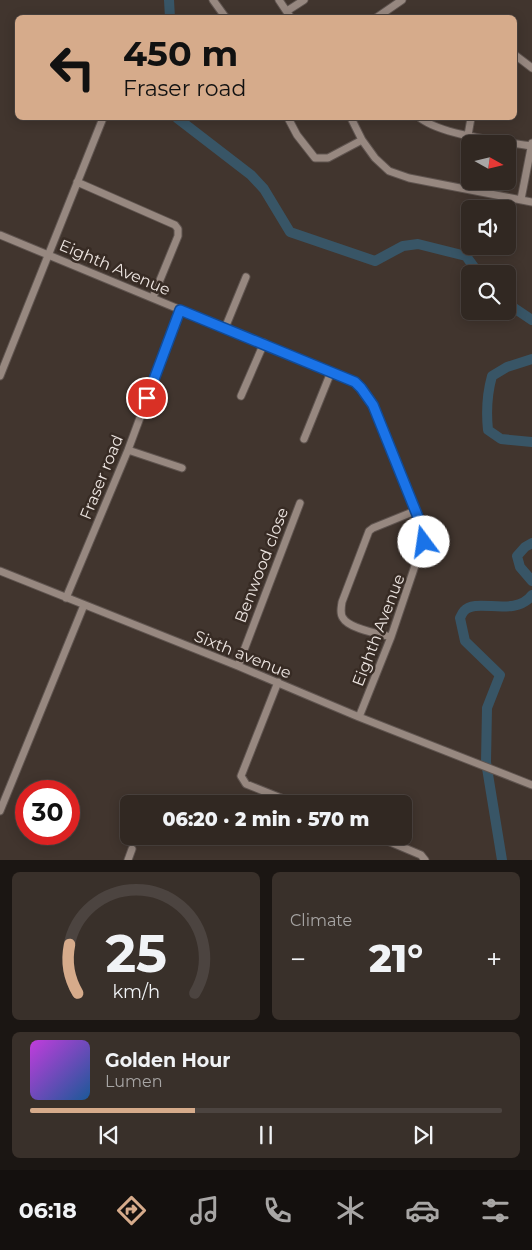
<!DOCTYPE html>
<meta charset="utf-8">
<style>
:root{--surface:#312822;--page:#39302a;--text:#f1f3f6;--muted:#a8a6a5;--line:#4c4440;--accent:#d6ab8b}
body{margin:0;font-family:Montserrat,sans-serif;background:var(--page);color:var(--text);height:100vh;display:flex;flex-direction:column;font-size:19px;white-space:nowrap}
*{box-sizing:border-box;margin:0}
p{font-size:16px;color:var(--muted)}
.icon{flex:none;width:28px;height:28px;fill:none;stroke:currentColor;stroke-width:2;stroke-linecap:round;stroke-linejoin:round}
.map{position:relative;height:860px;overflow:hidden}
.sheet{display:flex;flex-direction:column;gap:12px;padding:12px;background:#1b1613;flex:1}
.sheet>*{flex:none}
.banner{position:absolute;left:15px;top:15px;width:502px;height:105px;border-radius:8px;box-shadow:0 2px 12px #0003,0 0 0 1px var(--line);background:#d6ab8b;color:#111;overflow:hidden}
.needle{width:32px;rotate:98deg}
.buttons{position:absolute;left:461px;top:135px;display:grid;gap:10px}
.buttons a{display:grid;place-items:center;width:55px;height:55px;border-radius:8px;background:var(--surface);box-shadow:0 2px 12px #0003,0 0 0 1px var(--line);font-size:25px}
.speed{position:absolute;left:15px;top:780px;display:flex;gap:10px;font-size:25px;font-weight:700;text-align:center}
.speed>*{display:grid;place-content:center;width:65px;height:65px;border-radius:50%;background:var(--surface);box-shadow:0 2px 12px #0003,0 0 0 1px var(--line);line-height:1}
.speed .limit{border:8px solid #d22;background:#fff;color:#111}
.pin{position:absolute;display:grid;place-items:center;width:42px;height:42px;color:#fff;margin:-21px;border:2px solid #fff;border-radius:50%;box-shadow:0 1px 5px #0007}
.me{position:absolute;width:55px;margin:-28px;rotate:346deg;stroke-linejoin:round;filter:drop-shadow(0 0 4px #0008)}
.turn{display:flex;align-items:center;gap:18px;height:105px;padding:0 25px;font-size:22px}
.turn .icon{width:65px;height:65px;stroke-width:2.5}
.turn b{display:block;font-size:35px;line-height:42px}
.big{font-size:38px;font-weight:800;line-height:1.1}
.sheet .tile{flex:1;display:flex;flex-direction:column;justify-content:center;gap:8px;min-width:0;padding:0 18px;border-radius:8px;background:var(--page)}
.sheet .dial{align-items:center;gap:0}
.dial svg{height:130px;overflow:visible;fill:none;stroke:var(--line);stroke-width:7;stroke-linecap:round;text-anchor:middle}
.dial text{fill:var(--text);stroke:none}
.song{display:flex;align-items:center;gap:15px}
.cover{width:60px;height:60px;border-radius:8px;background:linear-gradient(135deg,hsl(290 70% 55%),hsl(210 70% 35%))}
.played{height:5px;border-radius:2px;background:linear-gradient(90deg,var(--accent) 35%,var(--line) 35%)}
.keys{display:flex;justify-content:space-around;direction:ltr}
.heat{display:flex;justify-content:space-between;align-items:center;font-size:28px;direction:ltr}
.sheet .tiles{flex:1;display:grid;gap:12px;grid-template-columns:1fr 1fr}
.tile:last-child{grid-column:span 2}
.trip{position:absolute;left:120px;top:795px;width:292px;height:50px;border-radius:8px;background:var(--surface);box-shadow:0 2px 12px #0003,0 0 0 1px var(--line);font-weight:800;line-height:50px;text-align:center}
.tab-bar{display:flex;height:80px;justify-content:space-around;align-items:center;background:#14100e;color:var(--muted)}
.tab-bar .icon{width:35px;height:35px}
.tab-bar .selected{color:var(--accent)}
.tab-bar b{font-size:22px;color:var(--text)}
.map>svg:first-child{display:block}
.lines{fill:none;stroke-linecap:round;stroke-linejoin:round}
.river{stroke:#385566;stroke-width:10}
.minor-casing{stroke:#5f544f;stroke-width:9}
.minor{stroke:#978880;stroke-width:7}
.route-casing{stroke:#114b97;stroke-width:12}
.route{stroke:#1a73e8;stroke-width:9}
.labels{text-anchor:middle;stroke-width:5;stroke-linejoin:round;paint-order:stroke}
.street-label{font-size:16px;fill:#ede5e1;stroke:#372b24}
</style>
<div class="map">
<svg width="532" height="860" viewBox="0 0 532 860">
<rect width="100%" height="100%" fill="#41352e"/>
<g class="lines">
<!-- river -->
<path class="river" d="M169,0L170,18
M177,118L251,175L264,189L290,232L375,261L403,246L418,244L466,256L479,274
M508,304L532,320
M532,359L507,367L492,376C487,394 486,411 488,430L501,439L532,442
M532,543L525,547L517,556L520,567L532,581
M502,860L486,762L487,708L500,675L465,641L460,618C461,616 462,613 464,611C476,597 515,618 532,595"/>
<!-- minor casing -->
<g class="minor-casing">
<path id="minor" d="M213,0L226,18
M279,0L291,18
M287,11L304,0
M376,18L402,0
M515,55L532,68
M288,118L297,135L315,158H328L362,140
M351,118L362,140L375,158L389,171L409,178L532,202
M420,118C444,136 501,141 531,146
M468,135L471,118
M77,182L175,225L178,229V236L153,297
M521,199L532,143
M0,235L355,382L361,388L373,405L424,532V539L391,637L359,717
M225,328L246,277
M0,376L103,118
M241,396L264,343
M304,439L331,372
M128,450L182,468
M0,571L238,666L359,717L532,785
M66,598L128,450L180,310
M391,637C380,634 349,629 343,618C340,614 341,608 342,602L369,531L373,528L415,511
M238,666L300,503
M278,682L241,776L246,784L296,804
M0,811L84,605
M376,836L421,855L425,860
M128,860L132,849"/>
</g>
<!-- minor -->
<use href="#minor" class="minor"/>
</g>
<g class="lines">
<!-- route casing -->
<g class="route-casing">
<path id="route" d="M147,398L180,310L355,382L361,388L373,405L424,532V542"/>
</g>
<!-- route -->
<use href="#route" class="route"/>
</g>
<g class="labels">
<!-- street labels -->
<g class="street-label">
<text transform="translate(115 267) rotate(23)" y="6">Eighth Avenue</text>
<text transform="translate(101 477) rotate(-68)" y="6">Fraser road</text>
<text transform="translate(261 565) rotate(-69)" y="6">Benwood close</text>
<text transform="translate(378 630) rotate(-69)" y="6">Eighth Avenue</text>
<text transform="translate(243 654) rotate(22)" y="6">Sixth avenue</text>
</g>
</g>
</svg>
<div class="buttons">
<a><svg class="needle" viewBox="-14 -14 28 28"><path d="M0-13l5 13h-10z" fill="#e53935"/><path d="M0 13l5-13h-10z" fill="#a8a6a5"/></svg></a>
<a><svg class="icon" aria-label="sound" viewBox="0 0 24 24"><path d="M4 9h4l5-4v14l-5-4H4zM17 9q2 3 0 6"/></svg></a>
<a><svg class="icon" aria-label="search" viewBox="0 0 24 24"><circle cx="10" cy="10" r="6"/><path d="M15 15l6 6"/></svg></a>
</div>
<div class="speed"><div class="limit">30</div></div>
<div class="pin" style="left:147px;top:398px;background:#d93025"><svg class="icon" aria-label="arrive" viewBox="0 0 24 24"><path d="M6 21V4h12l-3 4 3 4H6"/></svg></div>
<svg class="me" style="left:424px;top:542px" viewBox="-20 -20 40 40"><circle r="19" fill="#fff"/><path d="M0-13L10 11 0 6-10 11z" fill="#1a73e8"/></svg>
<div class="trip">06:20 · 2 min · 570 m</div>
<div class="banner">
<div class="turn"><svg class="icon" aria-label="left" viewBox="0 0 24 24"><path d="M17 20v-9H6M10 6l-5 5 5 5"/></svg><div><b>450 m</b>Fraser road</div></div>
</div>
</div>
<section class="sheet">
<div class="tiles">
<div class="tile dial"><svg viewBox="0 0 100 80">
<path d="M14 69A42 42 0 1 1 86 69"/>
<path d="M14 69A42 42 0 0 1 9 39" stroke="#d6ab8b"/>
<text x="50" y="56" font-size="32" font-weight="700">25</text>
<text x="50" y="72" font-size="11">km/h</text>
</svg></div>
<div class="tile"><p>Climate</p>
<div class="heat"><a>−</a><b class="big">21°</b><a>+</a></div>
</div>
<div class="tile">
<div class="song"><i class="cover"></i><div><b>Golden Hour</b><p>Lumen</p></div></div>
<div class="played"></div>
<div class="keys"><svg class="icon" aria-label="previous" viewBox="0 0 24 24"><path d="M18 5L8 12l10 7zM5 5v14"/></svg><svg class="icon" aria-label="pause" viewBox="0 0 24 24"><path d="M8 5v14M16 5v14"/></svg><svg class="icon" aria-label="next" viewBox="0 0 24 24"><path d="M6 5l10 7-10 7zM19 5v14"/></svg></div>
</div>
</div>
</section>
<nav class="tab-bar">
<b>06:18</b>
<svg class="icon selected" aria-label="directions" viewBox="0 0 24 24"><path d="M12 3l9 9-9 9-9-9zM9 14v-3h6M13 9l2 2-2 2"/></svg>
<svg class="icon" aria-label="music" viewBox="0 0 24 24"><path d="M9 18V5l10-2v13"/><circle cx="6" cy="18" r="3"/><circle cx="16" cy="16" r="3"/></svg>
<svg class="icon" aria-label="phone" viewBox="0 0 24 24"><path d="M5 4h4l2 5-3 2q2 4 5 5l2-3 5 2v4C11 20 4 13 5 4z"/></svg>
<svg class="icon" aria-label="climate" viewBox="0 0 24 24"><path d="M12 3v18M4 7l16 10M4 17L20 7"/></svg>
<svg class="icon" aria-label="car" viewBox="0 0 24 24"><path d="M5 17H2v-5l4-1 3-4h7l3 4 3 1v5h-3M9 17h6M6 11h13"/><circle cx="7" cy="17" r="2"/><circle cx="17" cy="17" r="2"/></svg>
<svg class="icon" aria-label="filters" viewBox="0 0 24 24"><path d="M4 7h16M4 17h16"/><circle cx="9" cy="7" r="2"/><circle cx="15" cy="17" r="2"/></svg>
</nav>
